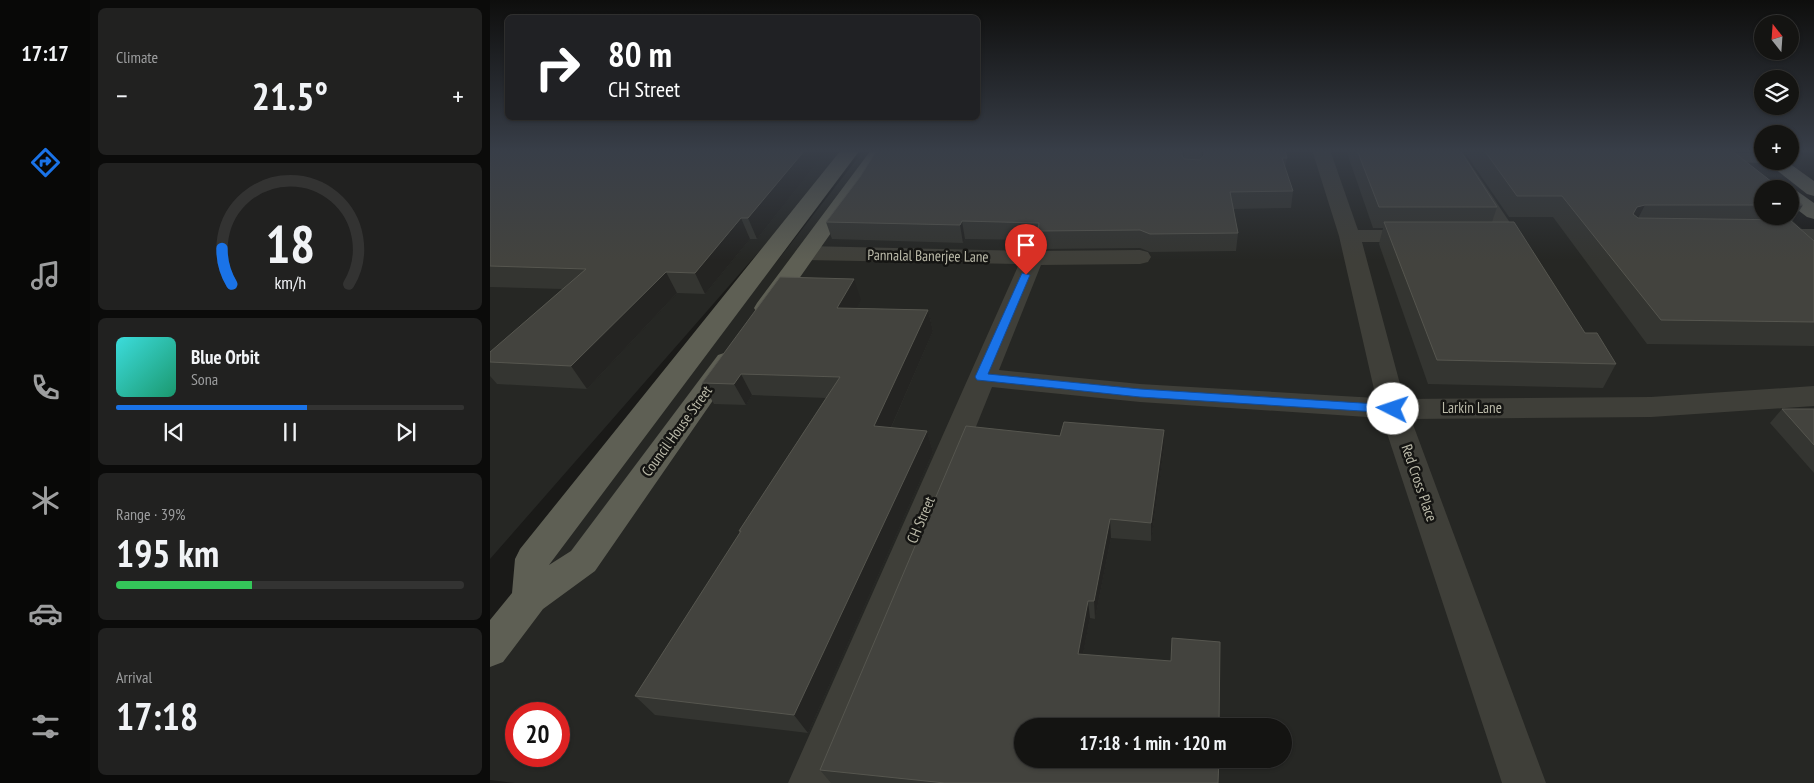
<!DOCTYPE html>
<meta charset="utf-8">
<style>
:root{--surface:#141412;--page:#212120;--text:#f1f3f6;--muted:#9d9e9f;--line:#333332;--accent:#1a73e8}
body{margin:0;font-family:"PT Sans Narrow",sans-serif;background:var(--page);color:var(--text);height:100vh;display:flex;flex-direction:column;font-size:19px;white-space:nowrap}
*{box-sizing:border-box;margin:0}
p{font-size:16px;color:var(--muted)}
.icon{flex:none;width:28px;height:28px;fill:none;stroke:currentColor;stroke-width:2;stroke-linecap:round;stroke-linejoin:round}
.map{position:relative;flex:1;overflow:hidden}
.panel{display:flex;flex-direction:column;gap:8px;padding:8px;background:#0b0b0a;width:400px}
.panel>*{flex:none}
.hud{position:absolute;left:15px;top:15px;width:475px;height:105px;border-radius:8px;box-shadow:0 1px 4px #0004,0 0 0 1px var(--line);background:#202124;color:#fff;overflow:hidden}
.needle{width:32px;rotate:343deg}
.buttons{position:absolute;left:1264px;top:15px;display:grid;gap:10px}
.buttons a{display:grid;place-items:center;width:45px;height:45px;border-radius:50%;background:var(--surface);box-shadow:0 1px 4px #0004,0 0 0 1px var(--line);font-size:25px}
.speed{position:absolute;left:15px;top:702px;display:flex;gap:10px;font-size:25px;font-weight:700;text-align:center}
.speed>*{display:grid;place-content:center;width:65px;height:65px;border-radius:50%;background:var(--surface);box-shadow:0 1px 4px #0004,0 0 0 1px var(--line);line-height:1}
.speed .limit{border:8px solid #d22;background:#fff;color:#111}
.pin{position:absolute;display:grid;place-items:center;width:42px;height:42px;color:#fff;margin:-51px -21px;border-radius:50% 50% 50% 0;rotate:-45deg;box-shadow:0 0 5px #0007}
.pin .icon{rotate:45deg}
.me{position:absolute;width:55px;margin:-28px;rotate:274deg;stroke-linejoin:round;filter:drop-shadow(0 0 4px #0008)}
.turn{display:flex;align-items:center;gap:18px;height:105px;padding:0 20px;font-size:22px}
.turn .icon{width:65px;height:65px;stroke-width:2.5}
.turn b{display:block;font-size:35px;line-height:42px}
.big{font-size:38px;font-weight:700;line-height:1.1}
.panel .card{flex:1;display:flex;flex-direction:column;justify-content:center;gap:8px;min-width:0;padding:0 18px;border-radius:8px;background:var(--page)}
.panel .dial{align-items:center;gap:0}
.dial svg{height:130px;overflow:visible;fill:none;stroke:var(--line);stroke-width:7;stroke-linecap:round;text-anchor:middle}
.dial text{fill:var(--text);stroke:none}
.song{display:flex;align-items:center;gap:15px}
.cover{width:60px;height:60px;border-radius:8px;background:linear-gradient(135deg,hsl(180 70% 55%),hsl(160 70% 35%))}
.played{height:5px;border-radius:2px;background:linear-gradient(90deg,var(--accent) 55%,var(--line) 55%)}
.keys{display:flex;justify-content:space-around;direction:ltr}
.heat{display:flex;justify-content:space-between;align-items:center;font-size:28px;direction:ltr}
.charge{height:8px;border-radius:4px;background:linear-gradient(90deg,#34c759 39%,var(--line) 0)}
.trip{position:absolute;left:524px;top:718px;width:278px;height:50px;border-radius:25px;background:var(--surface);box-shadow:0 1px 4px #0004,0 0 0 1px var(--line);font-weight:700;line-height:50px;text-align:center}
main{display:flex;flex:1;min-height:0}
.tabs{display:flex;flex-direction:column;width:90px;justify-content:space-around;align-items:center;background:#080807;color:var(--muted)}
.tabs .icon{width:35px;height:35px}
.tabs .on{color:var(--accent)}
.tabs b{font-size:22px;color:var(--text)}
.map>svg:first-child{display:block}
.built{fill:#262724;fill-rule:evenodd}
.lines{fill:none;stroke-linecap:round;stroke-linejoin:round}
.minor{fill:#3f3f39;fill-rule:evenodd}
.major{fill:#5e5f54;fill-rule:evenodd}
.wall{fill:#343531}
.shaded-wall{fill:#242422}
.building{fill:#43433e;stroke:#56564f}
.route{fill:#1a73e8;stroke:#114b97}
.labels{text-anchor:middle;stroke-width:5;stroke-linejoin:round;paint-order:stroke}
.street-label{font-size:15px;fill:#bbbaa9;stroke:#151513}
</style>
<main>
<nav class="tabs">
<b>17:17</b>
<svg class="icon on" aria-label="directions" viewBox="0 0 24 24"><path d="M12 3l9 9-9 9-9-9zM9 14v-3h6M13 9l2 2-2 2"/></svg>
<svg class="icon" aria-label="music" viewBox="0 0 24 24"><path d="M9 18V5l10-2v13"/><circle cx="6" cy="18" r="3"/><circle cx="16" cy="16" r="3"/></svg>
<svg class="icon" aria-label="phone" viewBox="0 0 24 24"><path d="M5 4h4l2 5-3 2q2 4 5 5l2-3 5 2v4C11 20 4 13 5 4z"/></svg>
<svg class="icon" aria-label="climate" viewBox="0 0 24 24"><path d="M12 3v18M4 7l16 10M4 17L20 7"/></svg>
<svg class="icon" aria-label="car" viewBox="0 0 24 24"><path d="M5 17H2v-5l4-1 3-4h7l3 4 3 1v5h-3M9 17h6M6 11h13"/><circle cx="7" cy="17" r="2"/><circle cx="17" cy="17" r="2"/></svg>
<svg class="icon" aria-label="filters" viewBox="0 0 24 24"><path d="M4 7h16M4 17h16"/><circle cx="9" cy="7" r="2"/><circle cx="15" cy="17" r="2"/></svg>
</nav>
<section class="panel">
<div class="card"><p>Climate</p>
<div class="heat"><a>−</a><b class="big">21.5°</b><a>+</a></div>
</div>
<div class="card dial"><svg viewBox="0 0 100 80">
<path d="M14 69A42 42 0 1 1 86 69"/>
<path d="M14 69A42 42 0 0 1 8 47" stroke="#1a73e8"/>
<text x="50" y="56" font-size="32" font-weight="700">18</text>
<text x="50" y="72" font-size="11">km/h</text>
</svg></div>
<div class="card">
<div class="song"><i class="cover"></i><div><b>Blue Orbit</b><p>Sona</p></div></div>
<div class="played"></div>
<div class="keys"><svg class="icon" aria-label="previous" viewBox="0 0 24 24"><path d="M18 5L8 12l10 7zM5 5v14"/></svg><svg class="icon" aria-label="pause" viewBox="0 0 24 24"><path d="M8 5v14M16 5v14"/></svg><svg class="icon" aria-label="next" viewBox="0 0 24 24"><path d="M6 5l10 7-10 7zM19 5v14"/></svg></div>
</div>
<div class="card"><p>Range · 39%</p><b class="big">195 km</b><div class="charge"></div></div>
<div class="card"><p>Arrival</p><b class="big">17:18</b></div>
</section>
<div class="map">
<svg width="1324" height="783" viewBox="0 0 1324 783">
<rect width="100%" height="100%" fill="#1a1a18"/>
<!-- built -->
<path class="built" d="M0,150H358L0,559Z
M374,150H1217L1272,216H1297L1324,239V783H25L0,780V628ZM26,714H69V756H26ZM532,726H792V759H532Z"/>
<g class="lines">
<!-- minor -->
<path class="minor" d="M694,150H712L711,171L709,175H695L693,171Z
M822,150H840L868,230H929L936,232L940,236L936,240L929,242H872L914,399L1161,397L1324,386V406L1161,417L921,419L1056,783H1012L892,418L650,402L502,387L342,783H298L529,264L316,260L308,258L305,253L308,248L316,246L543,251L650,250L658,252L661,257L658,262L650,264L551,265L509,370L650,384L886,398L849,236Z
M953,150H971L1029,236L1025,240L1018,242L1011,240Z
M1214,152L1272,153V161H1279L1272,163L1208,161L1205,157L1208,153Z
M1281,229H1324V241L1274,239L1270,235L1274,231Z"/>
<!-- major -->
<path class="major" d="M351,150H370L59,565L81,551L228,355L237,352L246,355L250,361L246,367L105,571L53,609L13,662L0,667V620L22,593L25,559L30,549Z
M381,150H399L285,313L276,315L267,313L264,308L267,303Z
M1275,161H1296L1324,181V196L1317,194Z
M1300,189L1307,191L1324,203V219L1317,217L1300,204Z"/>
</g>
<!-- wall -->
<path class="wall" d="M0,150L333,155L267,239H260L215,294L187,293L97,389L7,384L0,376V352L72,289L0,287Z
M856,150H970L1007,207L1002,222L1095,333L1126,364L1113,388L938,384L889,244L893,228H883Z
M973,150H1241L1272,189V216H1300V196L1313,205L1302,222L1324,241V346L1157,344L1063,217H1019Z
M692,156L694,159L710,160L797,158L795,168L803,191L801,208L743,209L748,233L746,251L660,252L650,248L550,249L549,240L475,239L473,243L342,239L336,222Z
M371,300L366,308L438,310L443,331L401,428L437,431L443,452L318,733L165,715L145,696L250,533L249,531L336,398L262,395L256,405L224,404L212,383Z
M1292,409H1324V473L1280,423Z
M674,448L661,541L621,538L605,619L600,618L593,654L728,783H341L330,770Z"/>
<!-- shaded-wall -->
<path class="shaded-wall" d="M315,150H331L333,155L267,239L258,218Z
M1155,205L1144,226L1143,214L1147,207Z
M251,218L260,239L215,294L205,273Z
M472,221L475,239L473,243L470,225Z
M176,272L187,293L97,389L81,366Z
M364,279L371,300L355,328L347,308Z
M438,310L443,331L392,448L384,426Z
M251,374L262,395L256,405L244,384Z
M674,430V448L661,541V523Z
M437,431L443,452L318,733L304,715Z
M620,519L621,538L605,619L604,601Z
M598,601L600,618L590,670L588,654Z"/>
<!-- building -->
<path class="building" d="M0,150H315L258,218H251L205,273L176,272L81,366L0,362V352L96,269L0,266Z
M387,150H692V155L694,159L710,160L714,155V150H795L797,158H792L803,191L740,192L748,233L660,234L650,230L548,231L549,223L472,221L470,225L336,222L370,177Z
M867,150H970L1007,207H889Z
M994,150H1241L1291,189H1272V205H1155L1147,207L1143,214L1148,218L1300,220L1324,241V322L1171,320L1072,196H1027Z
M1300,196L1313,205H1300Z
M894,222H1024L1095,333H1107L1126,364L947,360Z
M290,277L364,279L347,308L438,310L384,426L437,431L304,715L145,696L251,531H249L350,377L251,374L244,384L212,383Z
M1292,409H1324V445Z
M574,422L674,430L661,523L620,519L604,601H598L588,654L681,661L682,638L730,642L729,726H532V759H729L728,783H455L330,770L476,426L570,436Z"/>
<!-- sky -->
<linearGradient id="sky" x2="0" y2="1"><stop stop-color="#0e0e0d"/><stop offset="0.58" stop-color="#383e48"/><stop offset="1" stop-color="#383e48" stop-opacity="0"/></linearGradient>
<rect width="1324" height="260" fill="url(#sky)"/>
<!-- route -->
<path class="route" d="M532,273L540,275L498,374L650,389L903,405L909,409L903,413L650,397L487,380L485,377Z"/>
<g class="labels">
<!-- street labels -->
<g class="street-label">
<text transform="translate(438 256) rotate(1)" y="5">Pannalal Banerjee Lane</text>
<text x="982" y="413">Larkin Lane</text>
<text transform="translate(187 431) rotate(-54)" y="5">Council House Street</text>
<text transform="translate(929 483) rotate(71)" y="5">Red Cross Place</text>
<text transform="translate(431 520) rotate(-67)" y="5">CH Street</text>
</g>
</g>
</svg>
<div class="buttons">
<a><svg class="needle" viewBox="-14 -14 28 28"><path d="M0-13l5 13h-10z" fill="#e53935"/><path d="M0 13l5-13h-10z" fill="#9d9e9f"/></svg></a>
<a><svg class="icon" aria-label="layers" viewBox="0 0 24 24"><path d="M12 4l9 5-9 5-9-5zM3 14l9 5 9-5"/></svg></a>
<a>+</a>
<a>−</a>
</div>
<div class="speed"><div class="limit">20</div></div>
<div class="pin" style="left:536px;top:275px;background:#d93025"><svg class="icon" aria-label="arrive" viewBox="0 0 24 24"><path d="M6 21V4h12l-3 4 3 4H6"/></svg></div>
<svg class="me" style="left:903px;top:409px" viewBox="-20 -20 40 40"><circle r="19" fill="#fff"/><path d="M0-13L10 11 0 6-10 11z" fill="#1a73e8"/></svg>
<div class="trip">17:18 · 1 min · 120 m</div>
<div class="hud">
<div class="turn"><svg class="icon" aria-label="right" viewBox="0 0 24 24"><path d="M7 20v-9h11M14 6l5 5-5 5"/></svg><div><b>80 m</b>CH Street</div></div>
</div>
</div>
</main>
